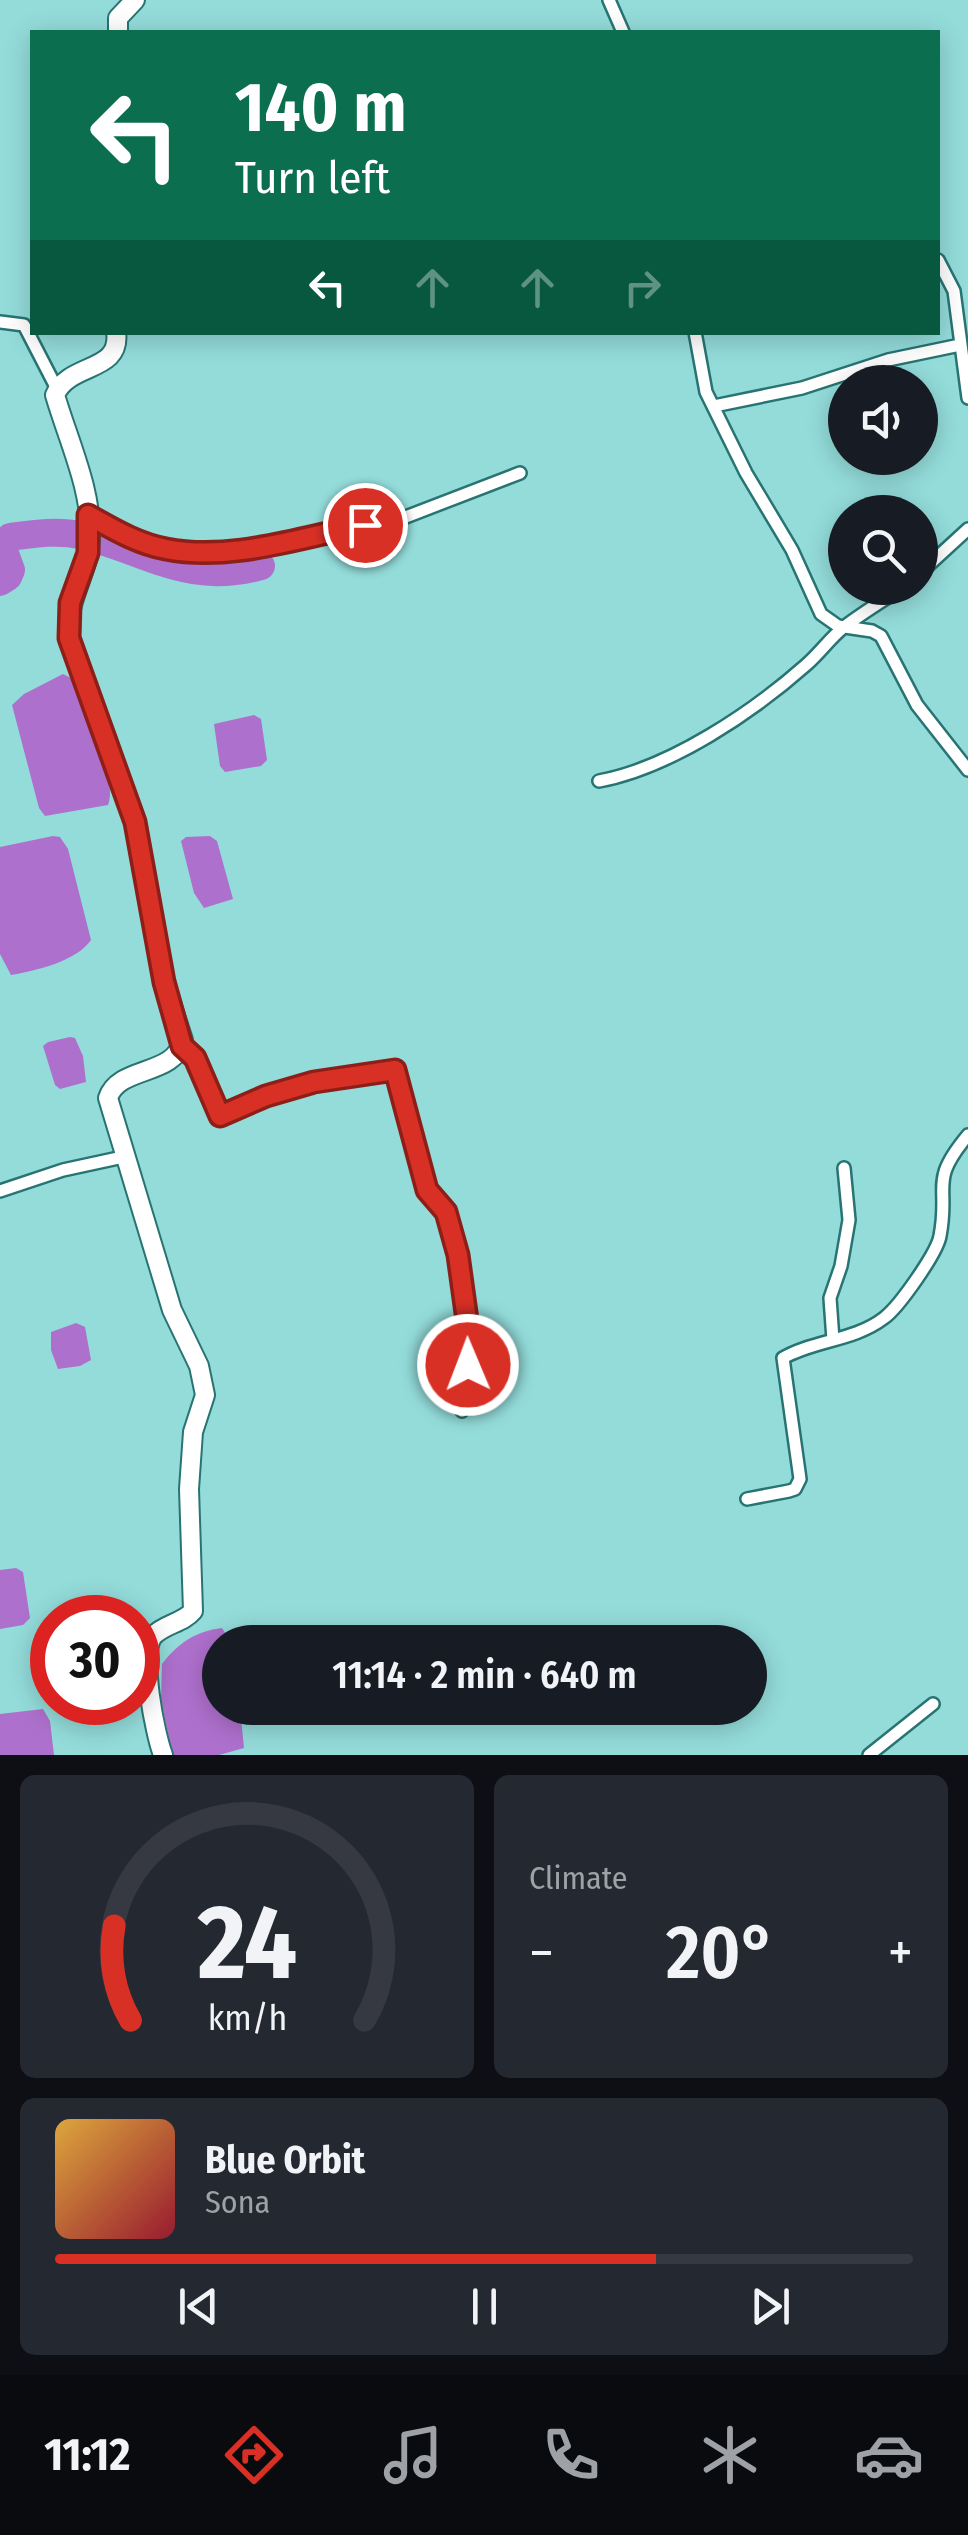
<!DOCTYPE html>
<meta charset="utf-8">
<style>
:root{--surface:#171b24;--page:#242831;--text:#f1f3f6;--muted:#9ea1a6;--line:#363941;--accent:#d93025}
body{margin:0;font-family:"Fira Sans Condensed",sans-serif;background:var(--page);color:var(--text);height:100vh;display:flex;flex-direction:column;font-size:38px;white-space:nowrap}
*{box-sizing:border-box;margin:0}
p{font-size:32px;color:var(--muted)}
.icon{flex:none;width:55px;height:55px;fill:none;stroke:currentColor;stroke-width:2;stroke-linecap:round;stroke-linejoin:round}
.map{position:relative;height:1755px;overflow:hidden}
.drawer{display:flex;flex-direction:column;gap:20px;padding:20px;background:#0d0f14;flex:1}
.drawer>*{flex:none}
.guide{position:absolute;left:30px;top:30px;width:910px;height:305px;border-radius:0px;box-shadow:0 5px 25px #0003;background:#0b6e4f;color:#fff;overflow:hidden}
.controls{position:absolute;left:828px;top:365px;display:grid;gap:20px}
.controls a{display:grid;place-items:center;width:110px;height:110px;border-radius:50%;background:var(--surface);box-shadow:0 5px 25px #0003;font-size:50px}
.speed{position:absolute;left:30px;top:1595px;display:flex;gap:20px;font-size:50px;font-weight:700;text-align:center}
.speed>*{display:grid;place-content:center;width:130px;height:130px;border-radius:50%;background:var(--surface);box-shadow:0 5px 25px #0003;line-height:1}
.speed .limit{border:15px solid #d22;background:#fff;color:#111}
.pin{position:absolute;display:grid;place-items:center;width:85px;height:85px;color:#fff;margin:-42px;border:5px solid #fff;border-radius:50%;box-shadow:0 2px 10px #0007}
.me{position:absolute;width:110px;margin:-55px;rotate:359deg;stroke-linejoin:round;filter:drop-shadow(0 0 8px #0008)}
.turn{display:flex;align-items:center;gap:35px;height:210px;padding:0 40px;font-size:45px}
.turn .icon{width:130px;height:130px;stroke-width:2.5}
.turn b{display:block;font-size:70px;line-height:85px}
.lanes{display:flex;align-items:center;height:95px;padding:0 40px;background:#0003;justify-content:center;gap:50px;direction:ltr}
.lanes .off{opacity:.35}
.big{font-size:75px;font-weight:600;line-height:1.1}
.drawer .tile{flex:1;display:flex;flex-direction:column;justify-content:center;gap:15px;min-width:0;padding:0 35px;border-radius:15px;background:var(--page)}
.drawer .dial{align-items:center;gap:0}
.dial svg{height:260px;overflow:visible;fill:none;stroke:var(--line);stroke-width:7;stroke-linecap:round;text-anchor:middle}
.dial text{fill:var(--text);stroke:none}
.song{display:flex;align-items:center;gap:30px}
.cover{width:120px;height:120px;border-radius:15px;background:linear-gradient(135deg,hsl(40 70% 55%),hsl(350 70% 35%))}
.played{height:10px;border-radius:5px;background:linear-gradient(90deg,var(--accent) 70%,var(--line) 70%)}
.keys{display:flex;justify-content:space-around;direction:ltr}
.heat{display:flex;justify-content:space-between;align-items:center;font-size:55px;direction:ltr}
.drawer .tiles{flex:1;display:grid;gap:20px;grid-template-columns:1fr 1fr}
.tile:last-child{grid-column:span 2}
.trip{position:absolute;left:202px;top:1625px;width:565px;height:100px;border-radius:50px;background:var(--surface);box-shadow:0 5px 25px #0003;font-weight:600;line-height:100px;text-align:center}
.tab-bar{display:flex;height:160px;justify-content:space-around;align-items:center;background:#090b0e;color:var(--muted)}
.tab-bar .icon{width:70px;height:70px}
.tab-bar .current{color:var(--accent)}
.tab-bar b{font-size:45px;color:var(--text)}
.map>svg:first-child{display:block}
.water{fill:#ae70cd}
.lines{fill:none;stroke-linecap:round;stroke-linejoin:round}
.river{stroke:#ae70cd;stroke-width:28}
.street-casing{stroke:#287473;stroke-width:16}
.secondary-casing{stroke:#287473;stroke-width:22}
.street{stroke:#fff;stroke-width:11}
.secondary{stroke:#fff;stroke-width:18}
.route-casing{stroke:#8d1f18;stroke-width:25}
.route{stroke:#d93025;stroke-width:18}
</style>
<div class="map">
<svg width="968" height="1755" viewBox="0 0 968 1755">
<rect width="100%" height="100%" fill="#93dcda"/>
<!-- water -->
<path class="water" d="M63,674L71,678C82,708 119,777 108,805L45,816L39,808L12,705L24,694Z
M254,715L261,719L267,760L261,766L225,772L220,766L214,724Z
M53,836L60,837L68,849L91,940C77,961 35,971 11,975L0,954V847Z
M210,836L217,841L233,899L204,908L194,893L181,841L186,837Z
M70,1037L75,1038L83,1056L86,1082L60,1089L55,1085L43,1046L48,1042Z
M76,1323L85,1327L91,1360L80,1366L58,1369L51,1350V1332Z
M16,1568L23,1572L30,1618L23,1625L0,1629V1570Z
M222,1628L231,1642H220V1708H240L244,1748L219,1755H172L161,1699L162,1664C178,1643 196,1631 222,1628Z
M43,1709L50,1721L54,1755H0V1714Z"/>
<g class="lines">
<!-- river -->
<path class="river" d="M0,582L8,577L11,570L3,548L10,537C32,534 57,530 80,535C146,550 187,587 261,566"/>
<!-- street casing -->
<g class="street-casing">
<path id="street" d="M609,0L623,32
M938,260L954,291L968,398
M0,322L24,325L57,389
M695,332L706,392L746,473L792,550L821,614L838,626L872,631L881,636L917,705L968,770
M714,406L802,388L888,360L960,345
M88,515L140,542L165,549L228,552L403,518L520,473
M920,573L968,529
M599,781C670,768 753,712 806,665C820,653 830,638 844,627C862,613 883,601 901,588
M183,1046L195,1058L220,1116L266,1096L314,1081L395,1070L427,1190L446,1212L459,1255L469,1345L462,1411
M0,1191L63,1170L123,1157
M833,1340L830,1298L841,1266L849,1220L844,1168
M747,1499L789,1491L795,1489L800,1479L783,1358C814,1340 854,1341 884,1318C899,1307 937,1253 940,1236C950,1184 928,1183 968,1135
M869,1755L933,1704"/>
</g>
<!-- secondary casing -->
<g class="secondary-casing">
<path id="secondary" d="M118,32V18L135,0
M116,332C122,373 69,362 55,395C68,440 93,492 90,540C88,575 65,602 69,638L135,822L164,982L183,1040C175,1077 119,1065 108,1098L172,1310L199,1366L205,1395L193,1432L189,1489L193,1611C183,1623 164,1624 153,1636C139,1654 155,1734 163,1755"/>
</g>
<!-- street -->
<use href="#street" class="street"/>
<!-- secondary -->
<use href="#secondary" class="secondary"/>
</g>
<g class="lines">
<!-- route casing -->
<g class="route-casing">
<path id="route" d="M365,525C301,537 231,562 166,549C138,544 113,529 88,515V553L70,603L69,638L135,822L164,982L182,1046L195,1058L220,1116L266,1096L314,1082L395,1070L427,1190L446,1212L458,1255L467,1320L468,1365"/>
</g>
<!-- route -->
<use href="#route" class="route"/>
</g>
</svg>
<div class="controls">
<a><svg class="icon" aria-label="sound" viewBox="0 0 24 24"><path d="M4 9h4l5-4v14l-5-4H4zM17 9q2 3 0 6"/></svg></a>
<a><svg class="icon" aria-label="search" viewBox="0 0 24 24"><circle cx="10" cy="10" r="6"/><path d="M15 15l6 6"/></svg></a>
</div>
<div class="speed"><div class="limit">30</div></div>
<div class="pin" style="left:365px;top:525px;background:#d93025"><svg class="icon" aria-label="arrive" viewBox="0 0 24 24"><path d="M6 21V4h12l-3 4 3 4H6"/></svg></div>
<svg class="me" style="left:468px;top:1365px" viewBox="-20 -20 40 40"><circle r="17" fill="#d93025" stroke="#fff" stroke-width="3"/><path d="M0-11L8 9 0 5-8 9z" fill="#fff"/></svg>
<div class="trip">11:14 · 2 min · 640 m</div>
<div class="guide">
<div class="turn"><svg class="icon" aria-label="left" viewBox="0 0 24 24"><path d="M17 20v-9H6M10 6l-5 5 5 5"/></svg><div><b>140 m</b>Turn left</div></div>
<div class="lanes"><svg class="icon" aria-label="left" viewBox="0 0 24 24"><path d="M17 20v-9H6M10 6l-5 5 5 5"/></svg><svg class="icon off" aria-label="ahead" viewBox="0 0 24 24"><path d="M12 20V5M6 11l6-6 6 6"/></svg><svg class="icon off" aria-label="ahead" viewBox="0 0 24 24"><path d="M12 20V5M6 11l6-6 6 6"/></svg><svg class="icon off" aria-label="right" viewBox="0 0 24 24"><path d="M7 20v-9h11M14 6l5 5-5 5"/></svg></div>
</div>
</div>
<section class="drawer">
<div class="tiles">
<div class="tile dial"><svg viewBox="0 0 100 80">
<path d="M14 69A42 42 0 1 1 86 69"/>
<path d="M14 69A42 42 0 0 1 9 40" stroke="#d93025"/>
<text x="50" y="56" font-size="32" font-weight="700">24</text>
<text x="50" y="72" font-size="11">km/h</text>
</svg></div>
<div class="tile"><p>Climate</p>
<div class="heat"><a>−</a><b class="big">20°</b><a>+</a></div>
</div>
<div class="tile">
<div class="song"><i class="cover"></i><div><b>Blue Orbit</b><p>Sona</p></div></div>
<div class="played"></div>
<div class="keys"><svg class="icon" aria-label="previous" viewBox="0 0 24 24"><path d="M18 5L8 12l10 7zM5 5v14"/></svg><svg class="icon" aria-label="pause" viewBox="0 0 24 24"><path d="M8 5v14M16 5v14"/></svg><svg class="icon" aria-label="next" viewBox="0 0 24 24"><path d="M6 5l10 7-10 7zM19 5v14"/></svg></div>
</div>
</div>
</section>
<nav class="tab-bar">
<b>11:12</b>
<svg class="icon current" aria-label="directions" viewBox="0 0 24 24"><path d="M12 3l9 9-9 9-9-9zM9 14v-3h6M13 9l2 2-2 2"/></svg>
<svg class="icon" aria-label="music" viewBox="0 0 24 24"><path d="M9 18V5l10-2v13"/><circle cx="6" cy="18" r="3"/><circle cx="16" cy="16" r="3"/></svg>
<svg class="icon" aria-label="phone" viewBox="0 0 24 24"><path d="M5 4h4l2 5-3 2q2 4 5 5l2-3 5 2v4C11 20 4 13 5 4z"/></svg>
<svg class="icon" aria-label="climate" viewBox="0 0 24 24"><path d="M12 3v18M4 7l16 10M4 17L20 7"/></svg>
<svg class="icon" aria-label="car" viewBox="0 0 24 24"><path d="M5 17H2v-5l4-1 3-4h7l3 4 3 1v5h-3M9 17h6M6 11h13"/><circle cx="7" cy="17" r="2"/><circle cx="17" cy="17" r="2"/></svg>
</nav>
